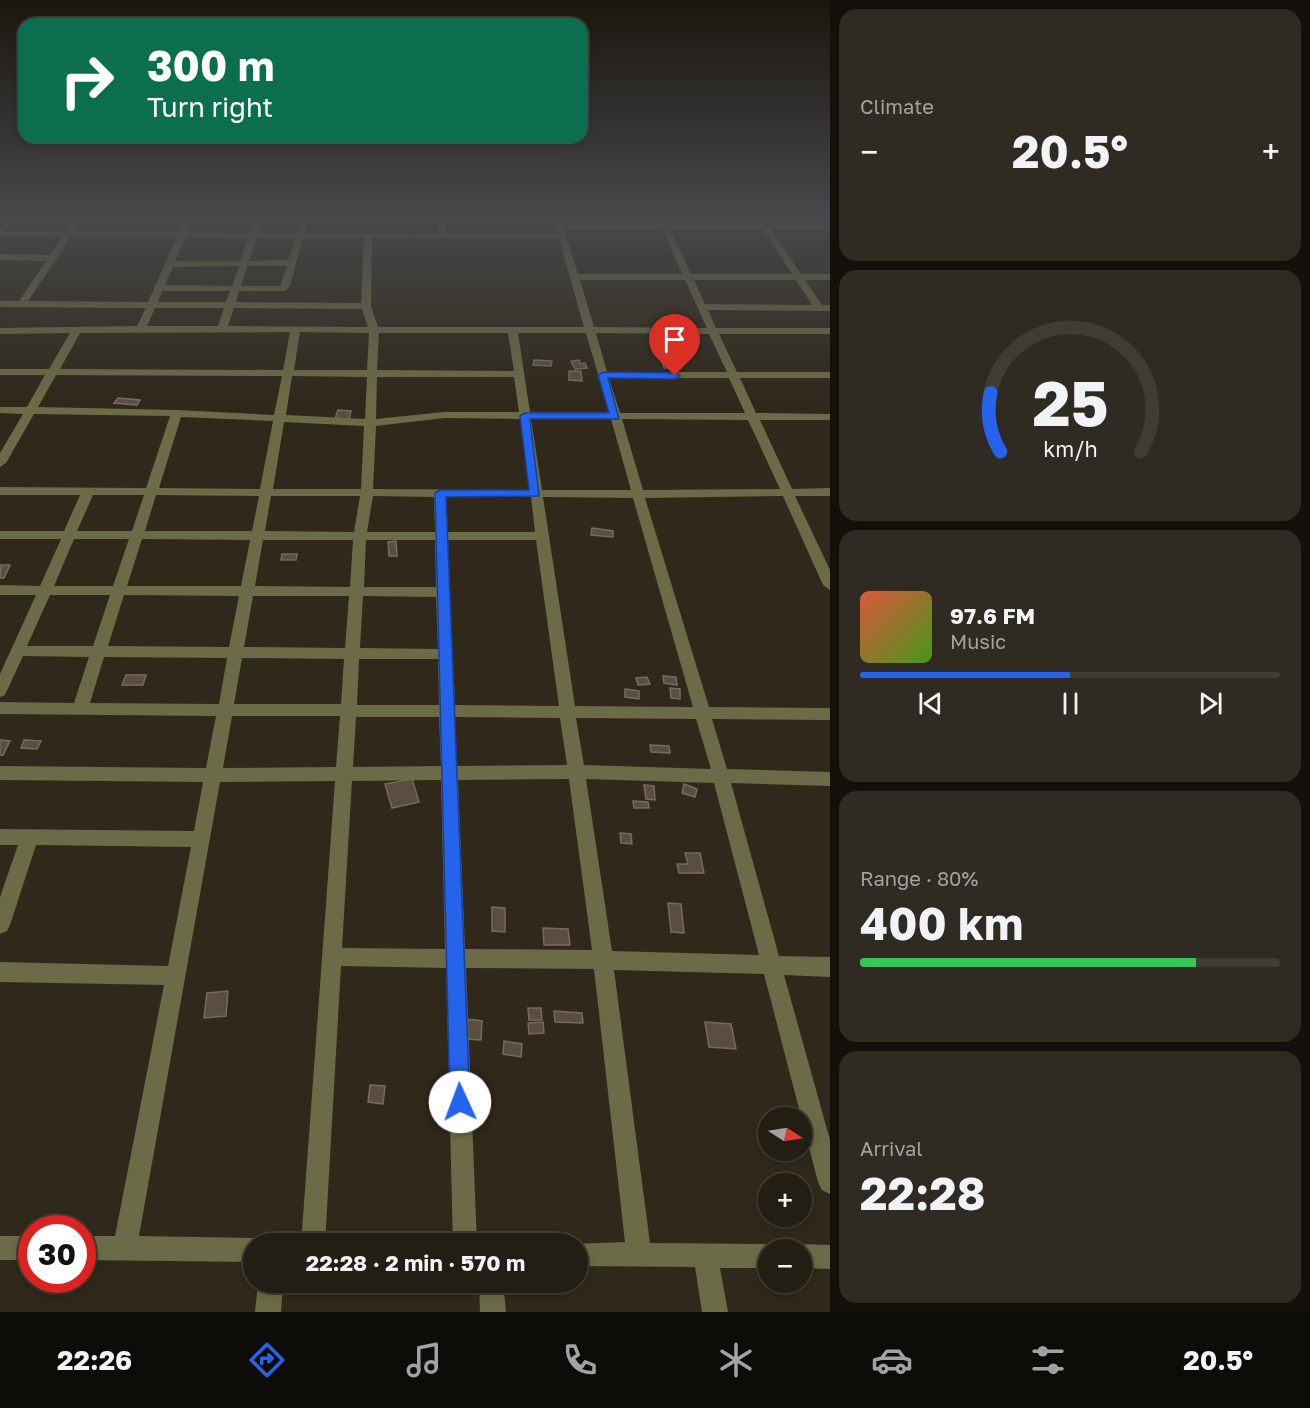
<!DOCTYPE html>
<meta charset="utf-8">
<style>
:root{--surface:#231e14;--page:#2f2b22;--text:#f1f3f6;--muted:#a3a2a0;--line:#403c34;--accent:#2563eb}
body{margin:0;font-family:"Golos Text",sans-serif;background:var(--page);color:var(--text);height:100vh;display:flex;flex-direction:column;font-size:22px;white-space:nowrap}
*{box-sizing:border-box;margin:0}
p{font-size:20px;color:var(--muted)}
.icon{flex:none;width:33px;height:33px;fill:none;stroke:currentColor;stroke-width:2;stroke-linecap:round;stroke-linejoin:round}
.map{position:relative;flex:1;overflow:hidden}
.sheet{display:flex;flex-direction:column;gap:9px;padding:9px;background:#13100b;width:480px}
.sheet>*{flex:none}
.hud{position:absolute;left:18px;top:18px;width:570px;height:126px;border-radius:18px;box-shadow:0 3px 9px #0003,0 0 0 2px var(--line);background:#0b6e4f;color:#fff;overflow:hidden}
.needle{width:39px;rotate:102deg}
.fabs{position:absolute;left:758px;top:1107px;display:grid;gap:12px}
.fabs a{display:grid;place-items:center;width:54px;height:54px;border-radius:50%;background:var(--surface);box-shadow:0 3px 9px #0003,0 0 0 2px var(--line);font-size:30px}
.speed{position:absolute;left:18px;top:1215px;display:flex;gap:12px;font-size:30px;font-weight:700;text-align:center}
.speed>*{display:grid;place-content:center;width:78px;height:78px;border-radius:50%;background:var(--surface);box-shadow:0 3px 9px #0003,0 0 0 2px var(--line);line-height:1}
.speed .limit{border:9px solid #d22;background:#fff;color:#111}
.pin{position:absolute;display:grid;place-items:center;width:51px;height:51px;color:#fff;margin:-62px -26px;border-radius:50% 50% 50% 0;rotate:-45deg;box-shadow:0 0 6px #0007}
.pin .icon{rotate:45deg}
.me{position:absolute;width:66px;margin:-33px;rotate:358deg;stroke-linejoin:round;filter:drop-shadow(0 0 4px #0008)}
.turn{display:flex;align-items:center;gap:21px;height:126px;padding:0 30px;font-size:27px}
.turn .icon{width:78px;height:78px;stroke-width:2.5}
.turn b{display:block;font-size:42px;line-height:51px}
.big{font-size:45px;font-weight:700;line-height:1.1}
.sheet .tile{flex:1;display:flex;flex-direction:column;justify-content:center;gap:9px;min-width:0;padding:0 21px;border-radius:18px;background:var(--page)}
.sheet .dial{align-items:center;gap:0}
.dial svg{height:156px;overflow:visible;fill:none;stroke:var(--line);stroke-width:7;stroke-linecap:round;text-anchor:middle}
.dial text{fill:var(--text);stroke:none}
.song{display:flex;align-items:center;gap:18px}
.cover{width:72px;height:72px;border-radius:9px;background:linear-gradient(135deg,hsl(10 70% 55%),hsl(100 70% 35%))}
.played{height:6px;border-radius:3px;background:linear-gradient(90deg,var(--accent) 50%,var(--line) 50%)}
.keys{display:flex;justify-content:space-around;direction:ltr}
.heat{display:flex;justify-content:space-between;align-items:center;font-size:33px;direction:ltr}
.charge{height:9px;border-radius:4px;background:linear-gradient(90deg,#34c759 80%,var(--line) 0)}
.trip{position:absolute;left:243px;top:1233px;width:345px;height:60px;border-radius:30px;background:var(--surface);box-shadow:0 3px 9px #0003,0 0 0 2px var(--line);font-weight:700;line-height:60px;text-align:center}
.tab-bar{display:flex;height:96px;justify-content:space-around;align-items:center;background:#0e0c08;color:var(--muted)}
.tab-bar .icon{width:42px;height:42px}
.tab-bar .on{color:var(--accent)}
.tab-bar b{font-size:27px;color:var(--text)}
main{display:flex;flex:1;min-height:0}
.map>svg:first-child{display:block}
.building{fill:#5a4d42;stroke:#786b5e;stroke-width:1.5}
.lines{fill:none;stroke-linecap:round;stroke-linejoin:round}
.minor{fill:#6c6b47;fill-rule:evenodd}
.route{fill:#2563eb;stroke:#184099;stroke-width:1.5}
</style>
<main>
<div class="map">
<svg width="830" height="1312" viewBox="0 0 830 1312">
<rect width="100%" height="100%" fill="#2f281b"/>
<!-- building -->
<path class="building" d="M534,360L552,361L551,366L533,365Z
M579,360L581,364L585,363L587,368L575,369L571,361Z
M662,362H676L679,368H664Z
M569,371H581L582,381L569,380Z
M118,398L140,400L137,405L114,403Z
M338,410L351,411L349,420L335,419Z
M592,528L613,531V537L591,535Z
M396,541L397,556H389L388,542Z
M282,554H297L296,560H281Z
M1,565H10L4,578H0Z
M126,675H146L143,685H122Z
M663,676L676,677L677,685L664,683Z
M647,677L650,684L638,685L636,678Z
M670,688L680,689V699L671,698Z
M625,689L639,691V699L625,697Z
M0,740L10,741L3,755H0Z
M24,740L41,741L37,749L21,748Z
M650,745L669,746L670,753L651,752Z
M412,779L419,802L392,808L385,784Z
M684,784L697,789L695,797L682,793Z
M644,785L654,786L655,800L646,799Z
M633,801L648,802L649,808H634Z
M620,833L631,834L632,844L621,843Z
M685,853H700L704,873H679L677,864H688Z
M668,903L681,904L684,933L671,932Z
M492,907L505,908V932L492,931Z
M543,928L568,929L570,945H544Z
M228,991L226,1016L204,1018L207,993Z
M528,1008H541L542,1020H529Z
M554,1011L582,1013L583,1023L555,1022Z
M466,1019L482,1021L481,1040L465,1039Z
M543,1022L544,1033L529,1034L528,1023Z
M705,1022L731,1024L736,1049L709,1047Z
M504,1041L522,1044L521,1057L503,1054Z
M370,1085L385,1086L383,1104L368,1102Z"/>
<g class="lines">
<!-- minor -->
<path class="minor" d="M7,218H15L5,232H66L75,218H83L74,232H179L186,218H194L188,233H250L255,218H263L258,233H296L301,218H309L305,233L439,234L437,218H445L447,234H558L553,218H561L563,225H660L657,218H665L668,225H759L757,221L761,219L767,225H830V229H771L801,274H830V280H805L822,305H830V311L708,310L716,328H830V334H719L737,372H830V378H740L756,413L830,414V420H760L792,489L830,488V496H795L830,570V590L823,585L783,496L645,498L709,707L830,708V720L712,719L727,769L830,772V786L731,783L779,956L830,957V977L784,975L830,1140V1194L822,1190L818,1182L764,974L614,970L650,1243L768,1244L778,1250H768V1268H720L728,1312H702L695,1267L578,1266V1244H574L625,1242L594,969L466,968L477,1244H453L446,968L341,966L325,1244H301L335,781L220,782L139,1236L254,1238L264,1244H254V1262L82,1260V1236H115L164,985L0,982V962L168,966L191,847L36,845L10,925L7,931L0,934V897L18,845H0V829L194,831L203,782L0,780V766L206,768L216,716L0,714V702L74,703L89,657L23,656L5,695L0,697V674L36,595H0V585L40,586L61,539H0V531H64L80,495H0V487L146,488L170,416L34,414L6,463L0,467V453L23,414L0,413V407H27L45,375H0V369H49L70,333L0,334V328L137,326L146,308L0,307V301H19L46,261L0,260V254L50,255L62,237L0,236V227ZM564,229H662L682,274H578ZM670,229H763L792,274H691ZM71,237H177L148,302L28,301ZM186,237L248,238L240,261H175ZM257,238H295L288,260L249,261ZM303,238H364L361,303L236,302L239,291H285L290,286ZM372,238L559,239L584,327H378L371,306ZM239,266L232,286L165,285L173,267ZM247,266H287L280,286H241ZM580,280H685L707,328L594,327ZM694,280H796L812,305L705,304ZM162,291H230L226,302H158ZM155,308H224L218,326H147ZM234,308L362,309L368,327L228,326ZM290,332L283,370L60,369L80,333ZM300,332L369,333L367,370H294ZM379,333H508L514,371L377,370ZM518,333H586L609,412H530ZM596,333L709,334L727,372H607ZM56,375L282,376L274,415L177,410L38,407ZM292,376L367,377L365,419L286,415ZM377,377H514L519,412H444L376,419ZM609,378H729L745,413H620ZM181,417L273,421L260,489L159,488ZM444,418L520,419L530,490L373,489L376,426ZM531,419H611L631,490H542ZM622,419L748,420L780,489L643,490ZM284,422L364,426L361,489H273ZM93,495H144L132,531H77ZM156,495L259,496L252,531H145ZM271,496H360L354,532L265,531ZM373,496L434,497L435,532H367ZM446,497H531L535,532H448ZM543,497L633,498L693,707L575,706ZM74,539H129L113,586H54ZM142,539L250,540L241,586H127ZM263,540H353L350,587L255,586ZM366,540H435L436,587H364ZM448,540H536L559,706L455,705ZM50,595H110L93,646H27ZM124,595L239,596L229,647L108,646ZM253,596H349L345,648L244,647ZM363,596L436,597L438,649L360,648ZM104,657L227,658L219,704L90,703ZM242,658L344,659L341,704H234ZM359,659H438L439,705H357ZM232,716H340L336,767L223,768ZM356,717H439L441,766L353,767ZM455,717L560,718L567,765L457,766ZM576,718L696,719L711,769L584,765ZM569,779L592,950L465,949L458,780ZM586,779L714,783L759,955L612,951ZM441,780L445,949L342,948L352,781Z
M0,1236H32V1260H0Z
M801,1244L830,1245V1269L801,1268V1250H791Z
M258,1282H283L281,1312H255Z
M479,1282H503L506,1312H480Z"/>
</g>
<!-- sky -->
<linearGradient id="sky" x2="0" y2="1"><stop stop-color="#1a160f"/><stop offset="0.54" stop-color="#47484a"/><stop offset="1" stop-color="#47484a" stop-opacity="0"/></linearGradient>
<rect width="830" height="401" fill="url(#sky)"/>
<!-- route -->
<path class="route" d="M603,372L675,373L680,376L675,379L608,378L619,419H530L539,496L446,497L470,1102L467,1109L460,1112L453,1109L450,1102L435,493L440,490H529L520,416L525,413H609L598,375Z"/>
</svg>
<div class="fabs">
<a><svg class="needle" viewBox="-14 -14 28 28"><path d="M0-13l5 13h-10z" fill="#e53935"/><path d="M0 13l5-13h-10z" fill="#a3a2a0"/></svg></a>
<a>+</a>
<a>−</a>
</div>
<div class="speed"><div class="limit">30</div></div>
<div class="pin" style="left:675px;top:376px;background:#d93025"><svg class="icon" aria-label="arrive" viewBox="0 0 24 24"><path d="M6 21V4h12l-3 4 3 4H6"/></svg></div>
<svg class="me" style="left:460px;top:1102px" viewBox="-20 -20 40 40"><circle r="19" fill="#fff"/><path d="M0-13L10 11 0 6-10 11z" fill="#2563eb"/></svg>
<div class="trip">22:28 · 2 min · 570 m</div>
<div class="hud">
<div class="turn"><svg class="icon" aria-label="right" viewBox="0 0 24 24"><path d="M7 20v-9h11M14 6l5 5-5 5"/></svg><div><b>300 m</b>Turn right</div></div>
</div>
</div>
<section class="sheet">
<div class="tile"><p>Climate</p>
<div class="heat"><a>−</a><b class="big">20.5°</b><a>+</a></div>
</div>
<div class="tile dial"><svg viewBox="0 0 100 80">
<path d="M14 69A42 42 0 1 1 86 69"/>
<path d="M14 69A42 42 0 0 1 9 39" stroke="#2563eb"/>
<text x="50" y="56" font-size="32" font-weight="700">25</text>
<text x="50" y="72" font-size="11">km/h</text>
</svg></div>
<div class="tile">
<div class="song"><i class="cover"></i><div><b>97.6 FM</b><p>Music</p></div></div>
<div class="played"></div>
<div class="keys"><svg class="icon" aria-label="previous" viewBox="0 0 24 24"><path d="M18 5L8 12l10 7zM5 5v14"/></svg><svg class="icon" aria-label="pause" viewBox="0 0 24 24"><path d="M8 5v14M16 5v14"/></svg><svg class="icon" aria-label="next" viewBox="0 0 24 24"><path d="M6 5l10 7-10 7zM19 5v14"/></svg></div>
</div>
<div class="tile"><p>Range · 80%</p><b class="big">400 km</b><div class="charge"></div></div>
<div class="tile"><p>Arrival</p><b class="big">22:28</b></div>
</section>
</main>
<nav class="tab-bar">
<b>22:26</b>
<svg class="icon on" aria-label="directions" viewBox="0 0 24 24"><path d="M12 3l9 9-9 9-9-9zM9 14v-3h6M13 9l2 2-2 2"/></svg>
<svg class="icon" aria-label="music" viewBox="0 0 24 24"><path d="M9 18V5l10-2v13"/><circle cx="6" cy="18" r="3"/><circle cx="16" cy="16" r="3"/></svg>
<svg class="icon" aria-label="phone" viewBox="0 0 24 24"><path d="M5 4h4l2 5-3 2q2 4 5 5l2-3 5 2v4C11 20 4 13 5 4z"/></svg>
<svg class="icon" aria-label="climate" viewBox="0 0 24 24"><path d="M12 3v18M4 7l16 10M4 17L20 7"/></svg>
<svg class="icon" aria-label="car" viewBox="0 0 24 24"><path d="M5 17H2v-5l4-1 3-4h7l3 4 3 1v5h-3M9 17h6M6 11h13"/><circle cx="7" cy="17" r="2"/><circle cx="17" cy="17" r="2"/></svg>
<svg class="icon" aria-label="filters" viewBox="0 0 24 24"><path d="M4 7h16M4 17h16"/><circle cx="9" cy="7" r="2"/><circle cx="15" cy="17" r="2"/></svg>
<b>20.5°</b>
</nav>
